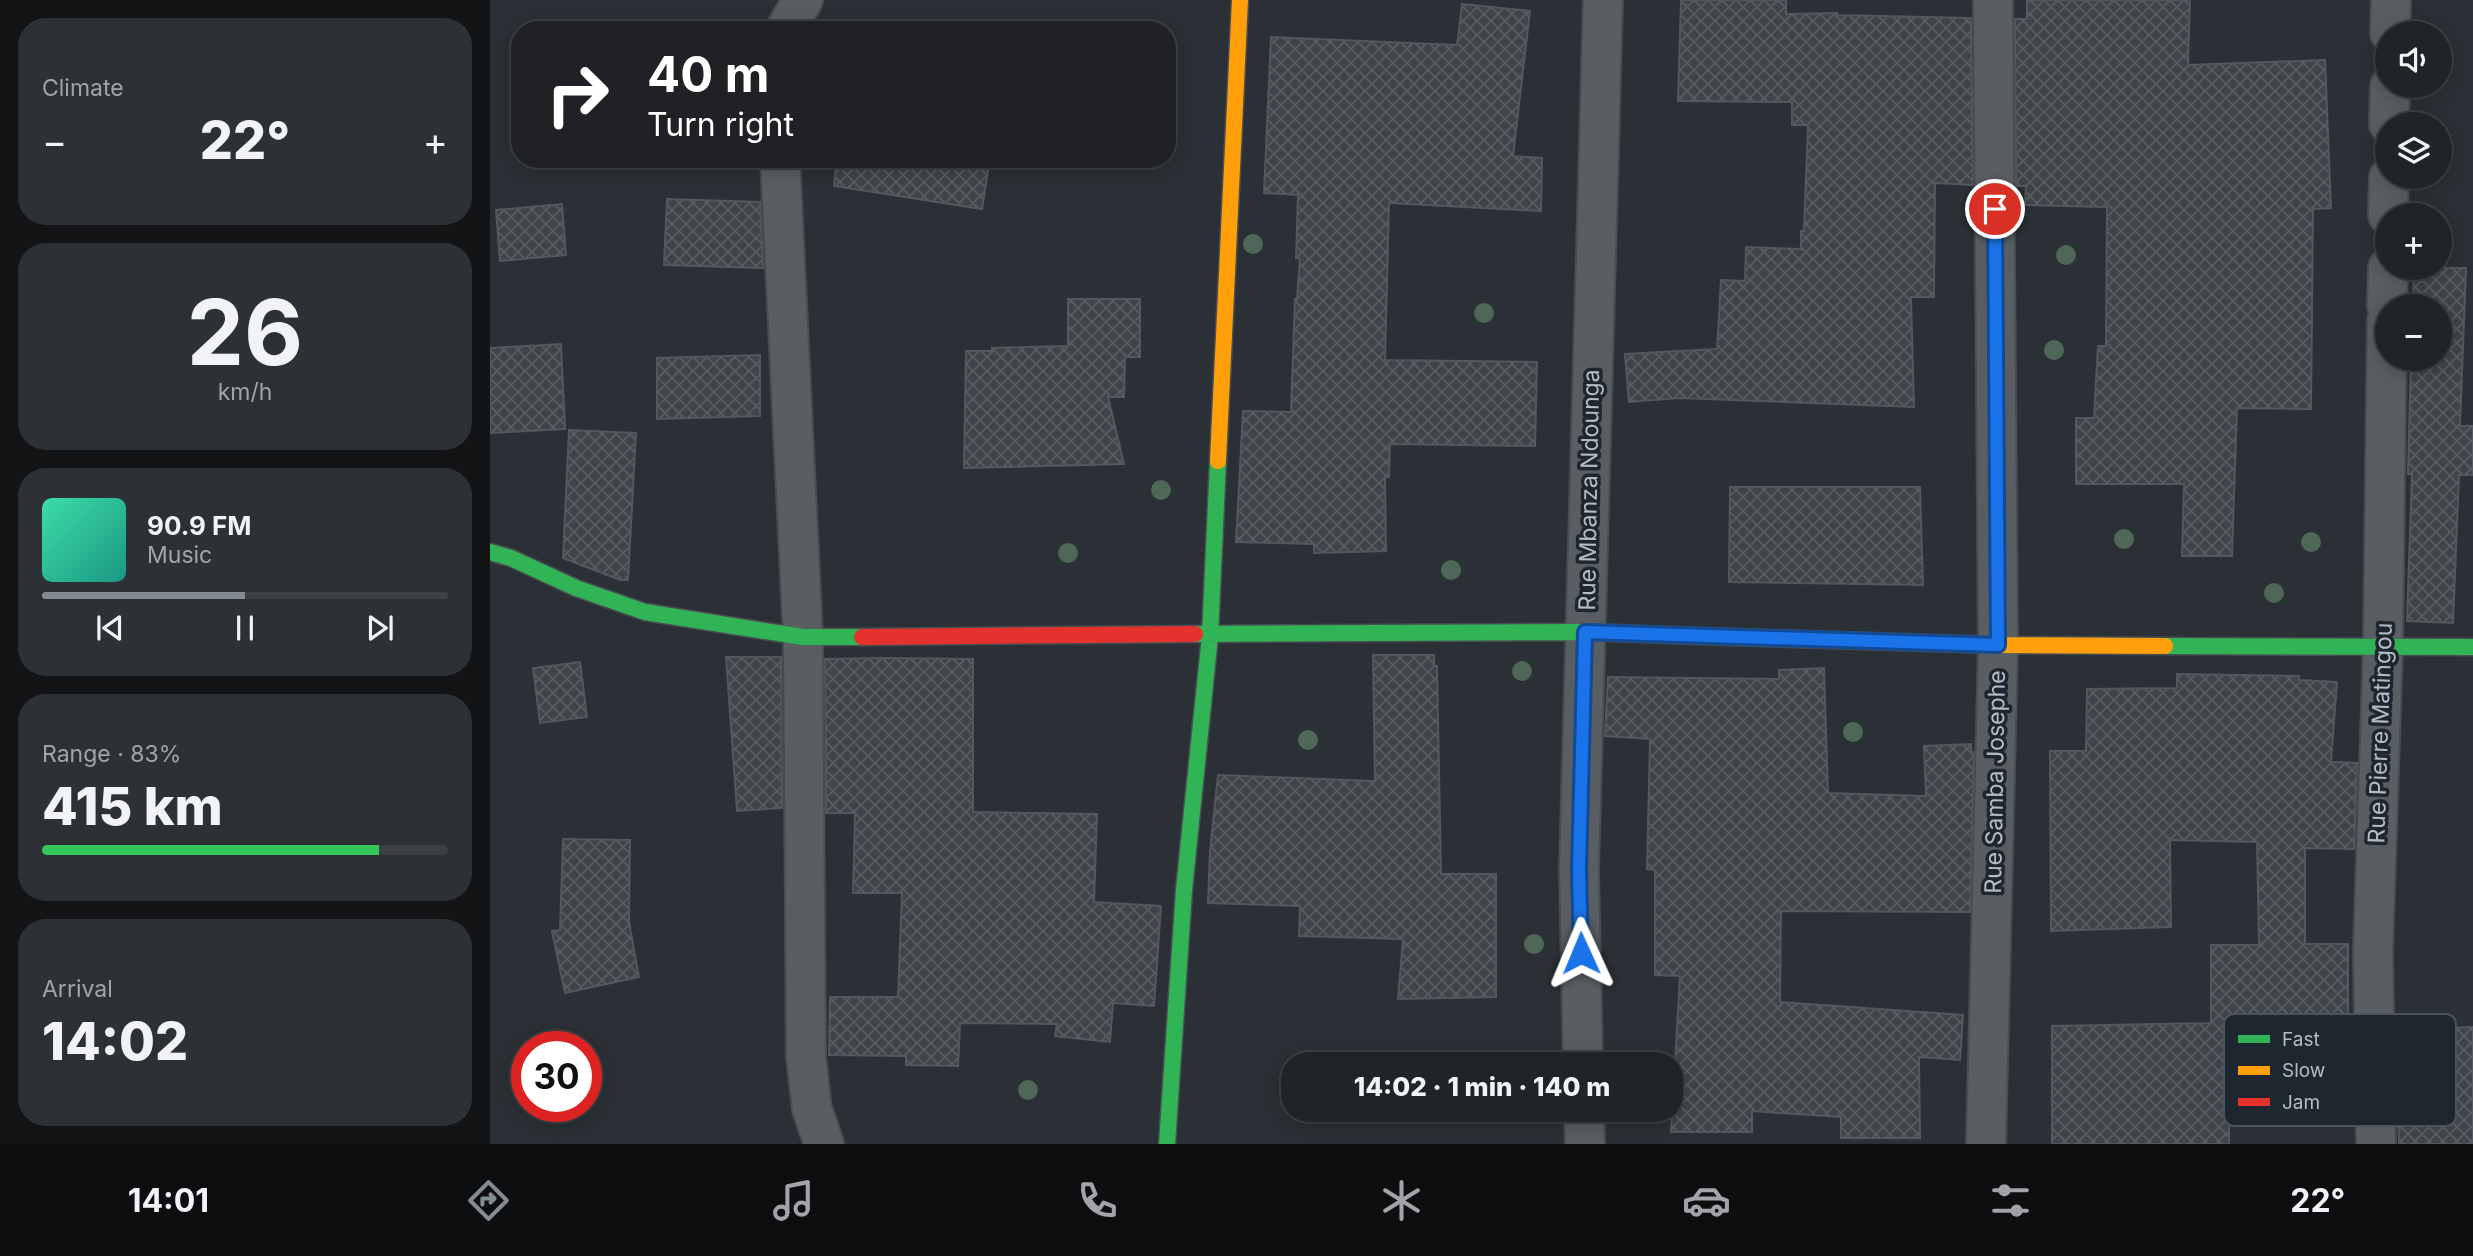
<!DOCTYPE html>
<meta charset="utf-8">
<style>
:root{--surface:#202428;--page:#2d3034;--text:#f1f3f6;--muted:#a2a4a8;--line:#3d4145;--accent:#848c93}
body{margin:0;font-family:Inter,sans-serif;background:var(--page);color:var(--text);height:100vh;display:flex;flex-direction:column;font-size:26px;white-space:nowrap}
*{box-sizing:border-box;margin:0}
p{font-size:23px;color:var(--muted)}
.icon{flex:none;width:38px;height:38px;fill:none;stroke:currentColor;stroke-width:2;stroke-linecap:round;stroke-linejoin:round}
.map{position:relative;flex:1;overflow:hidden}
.sheet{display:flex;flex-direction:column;gap:18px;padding:18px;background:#121416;width:490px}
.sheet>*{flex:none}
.hud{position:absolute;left:21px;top:21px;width:665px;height:147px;border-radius:28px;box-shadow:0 4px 18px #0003,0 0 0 2px var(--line);background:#202124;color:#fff;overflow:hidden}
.controls{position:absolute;left:1885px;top:21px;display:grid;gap:14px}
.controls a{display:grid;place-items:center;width:77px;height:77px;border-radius:50%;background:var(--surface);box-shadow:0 4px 18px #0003,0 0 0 2px var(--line);font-size:35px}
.speed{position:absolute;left:21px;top:1031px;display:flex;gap:14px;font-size:35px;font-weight:700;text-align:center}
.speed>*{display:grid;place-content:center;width:91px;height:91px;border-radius:50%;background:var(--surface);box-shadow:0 4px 18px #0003,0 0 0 2px var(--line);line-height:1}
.speed .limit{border:10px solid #d22;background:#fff;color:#111}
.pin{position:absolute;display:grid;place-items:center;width:60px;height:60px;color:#fff;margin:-30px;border:4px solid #fff;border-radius:50%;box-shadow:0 2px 7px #0007}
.me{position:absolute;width:77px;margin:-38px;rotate:359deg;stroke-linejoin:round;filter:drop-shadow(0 0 5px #0008)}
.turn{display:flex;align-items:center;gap:24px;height:147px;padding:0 21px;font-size:32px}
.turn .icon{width:91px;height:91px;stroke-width:2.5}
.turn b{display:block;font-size:49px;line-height:60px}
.big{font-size:52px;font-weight:800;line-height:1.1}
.sheet .card{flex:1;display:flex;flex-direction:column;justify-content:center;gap:10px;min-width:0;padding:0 24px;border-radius:28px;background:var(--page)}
.sheet .dial{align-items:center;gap:0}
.dial b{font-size:91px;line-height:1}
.song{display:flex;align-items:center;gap:21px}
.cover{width:84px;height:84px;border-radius:10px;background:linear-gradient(135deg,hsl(160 70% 55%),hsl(170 70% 35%))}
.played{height:7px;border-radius:4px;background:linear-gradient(90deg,var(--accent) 50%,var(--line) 50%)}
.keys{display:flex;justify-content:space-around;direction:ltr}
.heat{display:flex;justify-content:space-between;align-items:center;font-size:38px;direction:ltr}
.charge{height:10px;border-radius:5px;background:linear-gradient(90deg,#34c759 83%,var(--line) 0)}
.trip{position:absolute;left:791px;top:1052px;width:402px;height:70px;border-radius:28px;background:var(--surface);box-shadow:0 4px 18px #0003,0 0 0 2px var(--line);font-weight:800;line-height:70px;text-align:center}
.tabs{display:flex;height:112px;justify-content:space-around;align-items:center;background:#0d0e10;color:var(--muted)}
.tabs .icon{width:49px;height:49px}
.tabs .on{color:var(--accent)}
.tabs b{font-size:32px;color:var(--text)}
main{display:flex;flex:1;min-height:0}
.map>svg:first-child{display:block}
.building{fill:url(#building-cross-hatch);stroke:#52585d;stroke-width:2}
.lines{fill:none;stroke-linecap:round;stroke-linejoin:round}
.street-casing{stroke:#484d52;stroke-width:42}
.fast-casing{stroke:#484d52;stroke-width:19}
.slow-casing{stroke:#484d52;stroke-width:19}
.jam-casing{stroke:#484d52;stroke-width:19}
.street{stroke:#595e63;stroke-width:38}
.fast{stroke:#30b455;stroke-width:16}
.slow{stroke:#ff9f0a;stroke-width:16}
.jam{stroke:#e5322d;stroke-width:16}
.tree{fill:#4f6756}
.route-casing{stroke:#114b97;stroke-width:18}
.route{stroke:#1a73e8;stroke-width:12}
.labels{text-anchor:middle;stroke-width:7;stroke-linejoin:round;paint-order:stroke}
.street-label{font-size:23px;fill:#b4bdc6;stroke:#1e272f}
.key{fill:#1e272f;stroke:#4b545c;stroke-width:2}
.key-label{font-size:19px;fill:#b4bdc6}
</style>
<main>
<section class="sheet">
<div class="card"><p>Climate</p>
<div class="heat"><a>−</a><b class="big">22°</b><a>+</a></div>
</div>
<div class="card dial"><b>26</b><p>km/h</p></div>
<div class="card">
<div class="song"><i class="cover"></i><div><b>90.9 FM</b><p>Music</p></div></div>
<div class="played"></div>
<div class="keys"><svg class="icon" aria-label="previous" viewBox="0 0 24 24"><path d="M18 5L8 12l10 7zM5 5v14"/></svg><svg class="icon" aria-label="pause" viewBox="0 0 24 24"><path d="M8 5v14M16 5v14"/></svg><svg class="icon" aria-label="next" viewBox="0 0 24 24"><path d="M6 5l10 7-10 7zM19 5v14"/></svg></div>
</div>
<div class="card"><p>Range · 83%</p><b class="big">415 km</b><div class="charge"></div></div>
<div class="card"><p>Arrival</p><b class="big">14:02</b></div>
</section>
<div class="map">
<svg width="1983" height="1144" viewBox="0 0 1983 1144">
<defs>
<pattern id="building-cross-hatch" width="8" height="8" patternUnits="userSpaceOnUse" patternTransform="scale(1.75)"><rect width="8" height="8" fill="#3e4449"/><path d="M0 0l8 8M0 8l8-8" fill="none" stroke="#585d62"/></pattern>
</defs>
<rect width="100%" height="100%" fill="#2a3035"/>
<!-- building -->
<path class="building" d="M1191,0H1296V14L1347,13V15L1481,18L1483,185L1445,183L1444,297H1421L1424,407L1189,398L1139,402L1135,354L1227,349L1231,280L1255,281L1256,247L1311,249V231H1314L1318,125H1302V102L1188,101Z
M1537,0H1700L1698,65L1835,60L1841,208L1823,209L1821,409L1747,408L1742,556H1692L1694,484H1586V418H1604L1608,346H1616L1617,207L1535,205L1536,186H1526L1525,19H1537Z
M972,4L1040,11L1023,156L1052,158L1051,211L899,203L895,360L1047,362L1045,446L900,444L899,477H895L896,551L824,553V544L746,542L753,411L801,412L805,299H807L810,259L806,258L808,195L774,193L781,37L967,45Z
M347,159H500L492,209L344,186Z
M177,199L270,202L273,268L174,265Z
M72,204L76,255L10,261L6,210Z
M1924,268H1976L1970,426H1983V475H1969L1963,623L1917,621L1922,474H1918L1921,359H1950V306H1923Z
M578,299H650V357H635L634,397H618L634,464L474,468L476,351H502V348L578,346Z
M71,344L75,429L0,433V348Z
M270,355V416L167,419V358Z
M79,430L146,433L138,580H130L73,558Z
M1240,487H1430L1433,585L1239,582Z
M883,655H944V666H947L951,874H1006V997L908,999L913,939L809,936L810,906L718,903L720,851L728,775L885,781Z
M236,657H291L292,808L247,811Z
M397,658L483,659V812L607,814L604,902L671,906L664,1006L623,1003L620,1042L565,1036L567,1024L470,1023L468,1066L416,1065V1056L339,1055L340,997H408L412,893H363L365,813H336L335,659Z
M90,662L97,717L50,723L43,668Z
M1334,668L1338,793L1436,796L1434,746L1481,744V752H1484L1480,912L1291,911L1290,1002L1473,1015L1470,1060L1429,1057L1430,1138H1351V1117L1262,1111V1132H1181L1190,976L1165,975V870L1157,869L1160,739L1115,736L1118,677L1289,679V670Z
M1687,674L1809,676V680L1847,682L1841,762L1867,763L1864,849L1815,848V944H1858V1015L1770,1016L1771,1095H1739V1144H1562V1026L1721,1023V945H1769L1767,842L1680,840L1681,927L1561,931L1560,751H1596L1597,689L1687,688Z
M73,839L140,840L139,922L149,977L75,993L62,931L70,930Z
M1983,1027V1144H1909L1906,1030Z"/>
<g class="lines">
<!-- street casing -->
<g class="street-casing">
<path id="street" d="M295,30L313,0
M1900,33L1901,0
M1899,124L1900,86
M290,159L313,637L316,1057L322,1109L334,1144
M1898,215L1899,177
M1897,306L1898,268
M1093,1064L1089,869L1113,0
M1094,1110L1095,1144
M1496,1144L1508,645L1503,0
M1886,1144L1883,949L1893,647L1897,321"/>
</g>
<!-- fast casing -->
<g class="fast-casing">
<path id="fast" d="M0,552L21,558L86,588L155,612L313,637H372
M705,634L1095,632L1209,636
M1675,646L1983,647
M677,1144L694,890L720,636L728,461"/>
</g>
<!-- slow casing -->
<g class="slow-casing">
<path id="slow" d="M728,461L750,0
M1209,636L1508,645L1675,646"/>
</g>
<!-- jam casing -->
<g class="jam-casing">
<path id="jam" d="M372,637L705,634"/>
</g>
<!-- street -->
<use href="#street" class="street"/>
<!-- fast -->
<use href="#fast" class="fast"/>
<!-- slow -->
<use href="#slow" class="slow"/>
<!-- jam -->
<use href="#jam" class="jam"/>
</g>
<!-- trees -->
<g class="tree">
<circle cx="763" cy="244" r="10"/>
<circle cx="1576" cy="255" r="10"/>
<circle cx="994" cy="313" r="10"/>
<circle cx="1564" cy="350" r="10"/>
<circle cx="671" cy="490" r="10"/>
<circle cx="1634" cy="539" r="10"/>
<circle cx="1821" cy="542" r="10"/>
<circle cx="578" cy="553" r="10"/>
<circle cx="961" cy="570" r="10"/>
<circle cx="1784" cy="593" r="10"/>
<circle cx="1032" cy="671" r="10"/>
<circle cx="1363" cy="732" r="10"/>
<circle cx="818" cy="740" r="10"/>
<circle cx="1044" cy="944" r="10"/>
<circle cx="538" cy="1090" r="10"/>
</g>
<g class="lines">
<!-- route casing -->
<g class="route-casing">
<path id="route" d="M1091,953L1089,869L1095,632L1508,645L1505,209"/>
</g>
<!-- route -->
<use href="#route" class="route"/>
</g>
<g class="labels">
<!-- street labels -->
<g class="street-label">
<text transform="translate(1099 490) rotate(-89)" y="8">Rue Mbanza Ndounga</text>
<text transform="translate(1890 733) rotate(-88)" y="8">Rue Pierre Matingou</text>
<text transform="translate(1505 782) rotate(-89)" y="8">Rue Samba Josephe</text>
</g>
</g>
<!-- legend -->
<rect x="1734" y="1014" width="232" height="112" rx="10" class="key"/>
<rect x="1748" y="1035" width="32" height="8" fill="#30b455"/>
<rect x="1748" y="1066" width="32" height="9" fill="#ff9f0a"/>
<rect x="1748" y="1098" width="32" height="8" fill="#e5322d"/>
<g class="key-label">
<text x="1792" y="1046">Fast</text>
<text x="1792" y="1077">Slow</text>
<text x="1792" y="1109">Jam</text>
</g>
</svg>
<div class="controls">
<a><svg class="icon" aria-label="sound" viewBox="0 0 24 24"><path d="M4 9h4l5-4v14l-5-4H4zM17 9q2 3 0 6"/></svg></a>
<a><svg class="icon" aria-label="layers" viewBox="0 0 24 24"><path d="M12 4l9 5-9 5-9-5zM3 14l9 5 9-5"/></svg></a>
<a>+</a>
<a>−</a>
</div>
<div class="speed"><div class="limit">30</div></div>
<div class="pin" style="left:1505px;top:209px;background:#d93025"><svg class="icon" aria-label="arrive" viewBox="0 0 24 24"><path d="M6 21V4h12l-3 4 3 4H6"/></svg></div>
<svg class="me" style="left:1091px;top:953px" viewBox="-20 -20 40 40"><path d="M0-17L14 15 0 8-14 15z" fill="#1a73e8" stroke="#fff" stroke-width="4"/></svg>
<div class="trip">14:02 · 1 min · 140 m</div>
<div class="hud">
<div class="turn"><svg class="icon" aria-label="right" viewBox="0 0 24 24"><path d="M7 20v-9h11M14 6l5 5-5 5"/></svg><div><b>40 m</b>Turn right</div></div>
</div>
</div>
</main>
<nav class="tabs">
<b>14:01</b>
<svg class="icon on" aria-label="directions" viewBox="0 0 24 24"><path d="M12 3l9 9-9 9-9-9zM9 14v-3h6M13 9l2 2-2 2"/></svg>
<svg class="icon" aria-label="music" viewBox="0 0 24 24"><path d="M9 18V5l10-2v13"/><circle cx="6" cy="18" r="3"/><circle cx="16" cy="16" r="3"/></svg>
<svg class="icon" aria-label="phone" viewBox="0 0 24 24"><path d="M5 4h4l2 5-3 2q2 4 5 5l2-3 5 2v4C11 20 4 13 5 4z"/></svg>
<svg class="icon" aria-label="climate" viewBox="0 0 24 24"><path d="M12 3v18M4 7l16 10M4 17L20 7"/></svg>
<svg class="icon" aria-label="car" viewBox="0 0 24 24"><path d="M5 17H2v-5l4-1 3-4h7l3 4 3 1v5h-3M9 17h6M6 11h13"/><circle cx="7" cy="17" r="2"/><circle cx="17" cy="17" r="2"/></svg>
<svg class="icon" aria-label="filters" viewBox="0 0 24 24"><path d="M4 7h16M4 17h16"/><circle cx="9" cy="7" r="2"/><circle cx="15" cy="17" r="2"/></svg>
<b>22°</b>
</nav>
